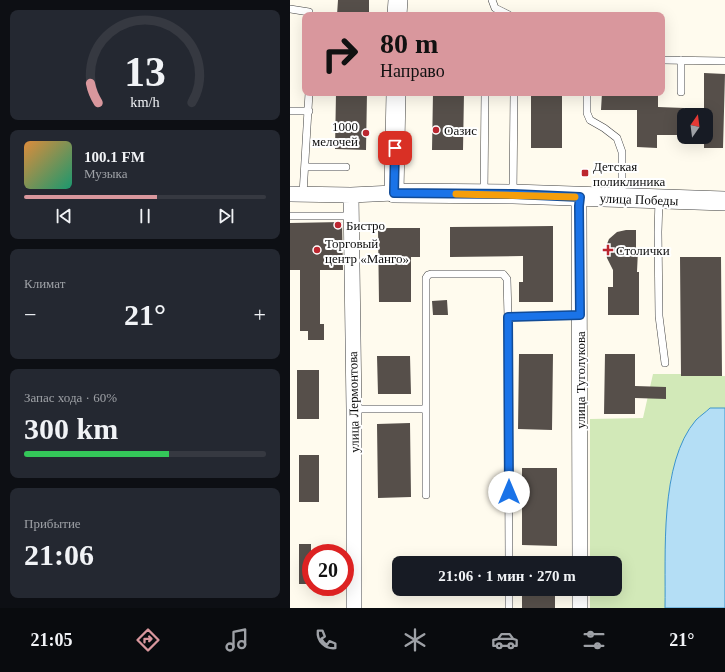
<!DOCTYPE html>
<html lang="ru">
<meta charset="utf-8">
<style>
:root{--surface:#171b24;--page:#242831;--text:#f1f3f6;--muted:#9ea1a6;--line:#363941;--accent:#d9979d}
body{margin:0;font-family:Georgia,serif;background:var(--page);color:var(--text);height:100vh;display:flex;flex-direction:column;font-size:15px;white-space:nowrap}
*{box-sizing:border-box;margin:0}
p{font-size:13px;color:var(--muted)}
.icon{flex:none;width:22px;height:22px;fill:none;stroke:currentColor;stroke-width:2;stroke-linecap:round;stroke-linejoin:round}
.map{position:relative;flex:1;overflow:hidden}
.panel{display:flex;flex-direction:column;gap:10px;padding:10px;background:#0d0f14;width:290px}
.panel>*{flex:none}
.hud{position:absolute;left:12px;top:12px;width:363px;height:84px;border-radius:8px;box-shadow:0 4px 16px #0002;background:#d9979d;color:#111;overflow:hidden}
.needle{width:26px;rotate:14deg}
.buttons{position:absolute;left:387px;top:108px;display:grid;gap:8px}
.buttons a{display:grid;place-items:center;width:36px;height:36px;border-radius:8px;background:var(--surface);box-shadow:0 4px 16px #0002;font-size:20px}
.speed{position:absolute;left:12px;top:544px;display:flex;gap:8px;font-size:20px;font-weight:700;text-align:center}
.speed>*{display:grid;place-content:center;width:52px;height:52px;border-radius:50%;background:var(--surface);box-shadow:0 4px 16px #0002;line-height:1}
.speed .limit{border:6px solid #d22;background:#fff;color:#111}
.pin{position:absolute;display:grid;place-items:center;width:34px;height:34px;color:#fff;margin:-17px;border-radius:8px;box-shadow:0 2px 6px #0006}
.me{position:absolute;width:44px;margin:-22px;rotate:0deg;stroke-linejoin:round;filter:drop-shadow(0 0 3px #0008)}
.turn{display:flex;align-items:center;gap:14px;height:84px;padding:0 12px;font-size:18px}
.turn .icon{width:52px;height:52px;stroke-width:2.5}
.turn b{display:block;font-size:28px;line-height:34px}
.big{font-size:30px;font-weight:700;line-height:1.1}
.panel .widget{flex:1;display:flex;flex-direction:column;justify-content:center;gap:6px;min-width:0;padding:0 14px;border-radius:8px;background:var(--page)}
.panel .dial{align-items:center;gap:0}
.dial svg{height:104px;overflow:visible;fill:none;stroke:var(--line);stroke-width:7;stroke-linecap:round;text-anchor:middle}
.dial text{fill:var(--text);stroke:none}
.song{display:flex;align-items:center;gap:12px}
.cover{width:48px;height:48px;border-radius:6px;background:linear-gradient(135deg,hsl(30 70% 55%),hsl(160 70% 35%))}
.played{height:4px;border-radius:2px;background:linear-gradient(90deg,var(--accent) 55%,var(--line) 55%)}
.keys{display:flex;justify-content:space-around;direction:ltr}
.heat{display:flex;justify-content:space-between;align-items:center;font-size:22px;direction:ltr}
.charge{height:6px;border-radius:3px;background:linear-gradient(90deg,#34c759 60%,var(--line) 0)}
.trip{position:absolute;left:102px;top:556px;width:230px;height:40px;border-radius:8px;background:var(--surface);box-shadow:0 4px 16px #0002;font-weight:700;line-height:40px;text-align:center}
.dock{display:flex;height:64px;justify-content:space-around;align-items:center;background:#090b0e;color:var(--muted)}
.dock .icon{width:28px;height:28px}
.dock .current{color:var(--accent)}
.dock b{font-size:18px;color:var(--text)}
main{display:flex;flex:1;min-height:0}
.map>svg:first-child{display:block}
.green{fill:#d2e9b8}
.water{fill:#b4def5;stroke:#3c94cb}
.building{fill:#564f4a}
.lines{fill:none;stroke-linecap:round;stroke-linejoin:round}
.service-casing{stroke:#414141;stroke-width:8}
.minor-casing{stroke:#414141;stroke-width:16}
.tertiary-casing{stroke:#414141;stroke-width:20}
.service{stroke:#fff;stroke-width:7}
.minor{stroke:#fff;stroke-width:15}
.tertiary{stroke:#fff;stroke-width:19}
.route-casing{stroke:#114b97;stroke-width:10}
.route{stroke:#1a73e8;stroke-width:7}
.slow{stroke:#f59e0b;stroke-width:7}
.poi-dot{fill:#bc2730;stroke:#fff;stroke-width:1.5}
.labels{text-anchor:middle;stroke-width:4;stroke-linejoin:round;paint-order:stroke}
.poi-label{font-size:13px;fill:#0e0e0e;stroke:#fff;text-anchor:start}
.street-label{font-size:13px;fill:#0e0e0e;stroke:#fff}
</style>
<main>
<section class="panel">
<div class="widget dial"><svg viewBox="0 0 100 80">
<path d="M14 69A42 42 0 1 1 86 69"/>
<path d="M14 69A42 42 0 0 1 8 54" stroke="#d9979d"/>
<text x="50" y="56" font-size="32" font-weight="700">13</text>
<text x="50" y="72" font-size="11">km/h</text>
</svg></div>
<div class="widget">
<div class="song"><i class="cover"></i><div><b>100.1 FM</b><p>Музыка</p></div></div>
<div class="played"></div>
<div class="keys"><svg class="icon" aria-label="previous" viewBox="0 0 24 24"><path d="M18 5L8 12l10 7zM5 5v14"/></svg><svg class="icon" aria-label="pause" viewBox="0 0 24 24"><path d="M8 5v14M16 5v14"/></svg><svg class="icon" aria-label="next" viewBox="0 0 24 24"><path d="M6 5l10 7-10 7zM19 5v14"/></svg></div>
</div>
<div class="widget"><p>Климат</p>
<div class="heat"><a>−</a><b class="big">21°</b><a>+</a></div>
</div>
<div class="widget"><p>Запас хода · 60%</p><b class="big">300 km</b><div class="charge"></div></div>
<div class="widget"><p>Прибытие</p><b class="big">21:06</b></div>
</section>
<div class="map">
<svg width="435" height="608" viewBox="0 0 435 608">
<rect width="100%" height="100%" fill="#fffbee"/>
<!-- green -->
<path class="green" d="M363,374H391V376H435V408H420L381,476L376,524L375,608H300V589H325V563H300V419L353,418Z"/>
<!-- water -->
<path class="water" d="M420,408H435V608H375C376,554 369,463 406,420C410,416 416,412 420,408Z"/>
<!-- building -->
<path class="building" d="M48,0H79V15H47Z
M414,73L435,74L433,148H414V137H416V115H414Z
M46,93H77L76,150L45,149Z
M143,93H174L173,150H142Z
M241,93H272V148H241Z
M312,93H368V107L394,108V135H367V148L347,147V110H311Z
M52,222L53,270H30V324H34V340H18V331H10V270H0V223Z
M263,226V302H229V282H233V256L160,257V227Z
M88,228H130V257H121V302H89Z
M336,230H346V251L348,250L347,272H349V315H318V287H323V270L317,258L315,249L319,239L327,232Z
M390,257H431L432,376H391Z
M157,300L158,315H143L142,301Z
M229,354H263L262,430L228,429Z
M315,354H345V386L376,387V399L345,398V414H314Z
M87,356H120L121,394H88Z
M7,370H29V419H7Z
M120,423L121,497L88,498L87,424Z
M9,455H29V502H9Z
M232,468H267V546L232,545Z
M9,544H21V584H9Z
M232,589H265V608H232Z"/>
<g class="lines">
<!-- service casing -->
<g class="service-casing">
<path id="service" d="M202,0L205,8L219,15
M0,9L19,12V15
M372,60L435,61
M391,60V92
M297,93V113L300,120L314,128L327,138L332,152V197
M0,111H19
M15,167H56
M194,193L195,93
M13,194L19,93
M223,194L224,93
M369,199L368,232L369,316L375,363
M0,216H61
M218,317L290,315
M64,409H136
M136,495V278L138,275L141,274H213L217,279L218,317L219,563
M219,589V608"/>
</g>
<!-- minor casing -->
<g class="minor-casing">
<path id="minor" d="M0,194L61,195L104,193
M61,195L64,409V608
M290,563L289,206L290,197
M290,589V608"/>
</g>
<!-- tertiary casing -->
<g class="tertiary-casing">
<path id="tertiary" d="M107,15L108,0
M106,93L104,193L223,194L435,201"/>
</g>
<!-- service -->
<use href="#service" class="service"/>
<!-- minor -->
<use href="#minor" class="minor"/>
<!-- tertiary -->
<use href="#tertiary" class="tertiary"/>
</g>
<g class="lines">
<!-- route casing -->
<g class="route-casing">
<path id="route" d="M105,148L104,193L223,194L290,197L289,206L290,315L218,317L219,492"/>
</g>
<!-- route -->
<use href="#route" class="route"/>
<!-- slow -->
<path class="slow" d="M166,194L285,197"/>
</g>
<!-- markers -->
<g class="poi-dot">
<circle cx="146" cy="130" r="4"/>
<circle cx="76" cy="133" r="4"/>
<rect x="291" y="169" width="8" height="8" rx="2"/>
<circle cx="48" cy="225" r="4"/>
<circle cx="27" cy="250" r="4"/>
<path d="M316 244h4v4h4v4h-4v4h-4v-4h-4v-4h4z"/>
</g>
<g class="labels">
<!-- poi labels -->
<g class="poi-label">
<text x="68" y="131" text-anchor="end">1000<tspan x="68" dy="15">мелочей</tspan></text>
<text x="154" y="135">Оазис</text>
<text x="303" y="171">Детская<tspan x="303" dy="15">поликлиника</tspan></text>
<text x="56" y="230">Бистро</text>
<text x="35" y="248">Торговый<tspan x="35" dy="15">центр «Манго»</tspan></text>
<text x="326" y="255">Столички</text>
</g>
<!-- street labels -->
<g class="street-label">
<text transform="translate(349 199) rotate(2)" y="5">улица Победы</text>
<text transform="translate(290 380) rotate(-90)" y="5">улица Туголукова</text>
<text transform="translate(63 402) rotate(-91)" y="5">улица Лермонтова</text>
</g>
</g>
</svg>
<div class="buttons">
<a><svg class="needle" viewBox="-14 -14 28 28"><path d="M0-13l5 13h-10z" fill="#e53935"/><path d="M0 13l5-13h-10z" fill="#9ea1a6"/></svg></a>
</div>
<div class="speed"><div class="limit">20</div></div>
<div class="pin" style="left:105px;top:148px;background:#d93025"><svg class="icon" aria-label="arrive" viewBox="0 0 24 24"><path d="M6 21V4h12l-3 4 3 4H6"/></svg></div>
<svg class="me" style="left:219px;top:492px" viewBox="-20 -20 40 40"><circle r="19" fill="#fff"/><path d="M0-13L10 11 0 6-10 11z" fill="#1a73e8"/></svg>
<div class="trip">21:06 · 1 мин · 270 m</div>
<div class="hud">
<div class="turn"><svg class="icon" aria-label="right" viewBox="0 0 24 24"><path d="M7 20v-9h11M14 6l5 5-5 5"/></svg><div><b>80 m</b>Направо</div></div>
</div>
</div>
</main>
<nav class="dock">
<b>21:05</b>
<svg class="icon current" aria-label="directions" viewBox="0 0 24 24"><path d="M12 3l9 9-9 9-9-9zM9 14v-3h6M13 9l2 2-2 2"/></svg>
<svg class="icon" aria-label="music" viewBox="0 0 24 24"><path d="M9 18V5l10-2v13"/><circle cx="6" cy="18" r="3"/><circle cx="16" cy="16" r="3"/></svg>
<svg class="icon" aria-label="phone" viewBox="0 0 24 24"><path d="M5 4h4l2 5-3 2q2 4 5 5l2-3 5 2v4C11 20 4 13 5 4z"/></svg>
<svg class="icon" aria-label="climate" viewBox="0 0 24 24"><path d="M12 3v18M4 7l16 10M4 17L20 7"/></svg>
<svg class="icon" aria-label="car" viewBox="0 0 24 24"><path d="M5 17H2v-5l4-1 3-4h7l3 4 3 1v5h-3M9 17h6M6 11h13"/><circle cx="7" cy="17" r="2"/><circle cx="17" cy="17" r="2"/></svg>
<svg class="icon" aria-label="filters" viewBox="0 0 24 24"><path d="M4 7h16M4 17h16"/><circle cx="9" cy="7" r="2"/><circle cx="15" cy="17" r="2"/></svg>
<b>21°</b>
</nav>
